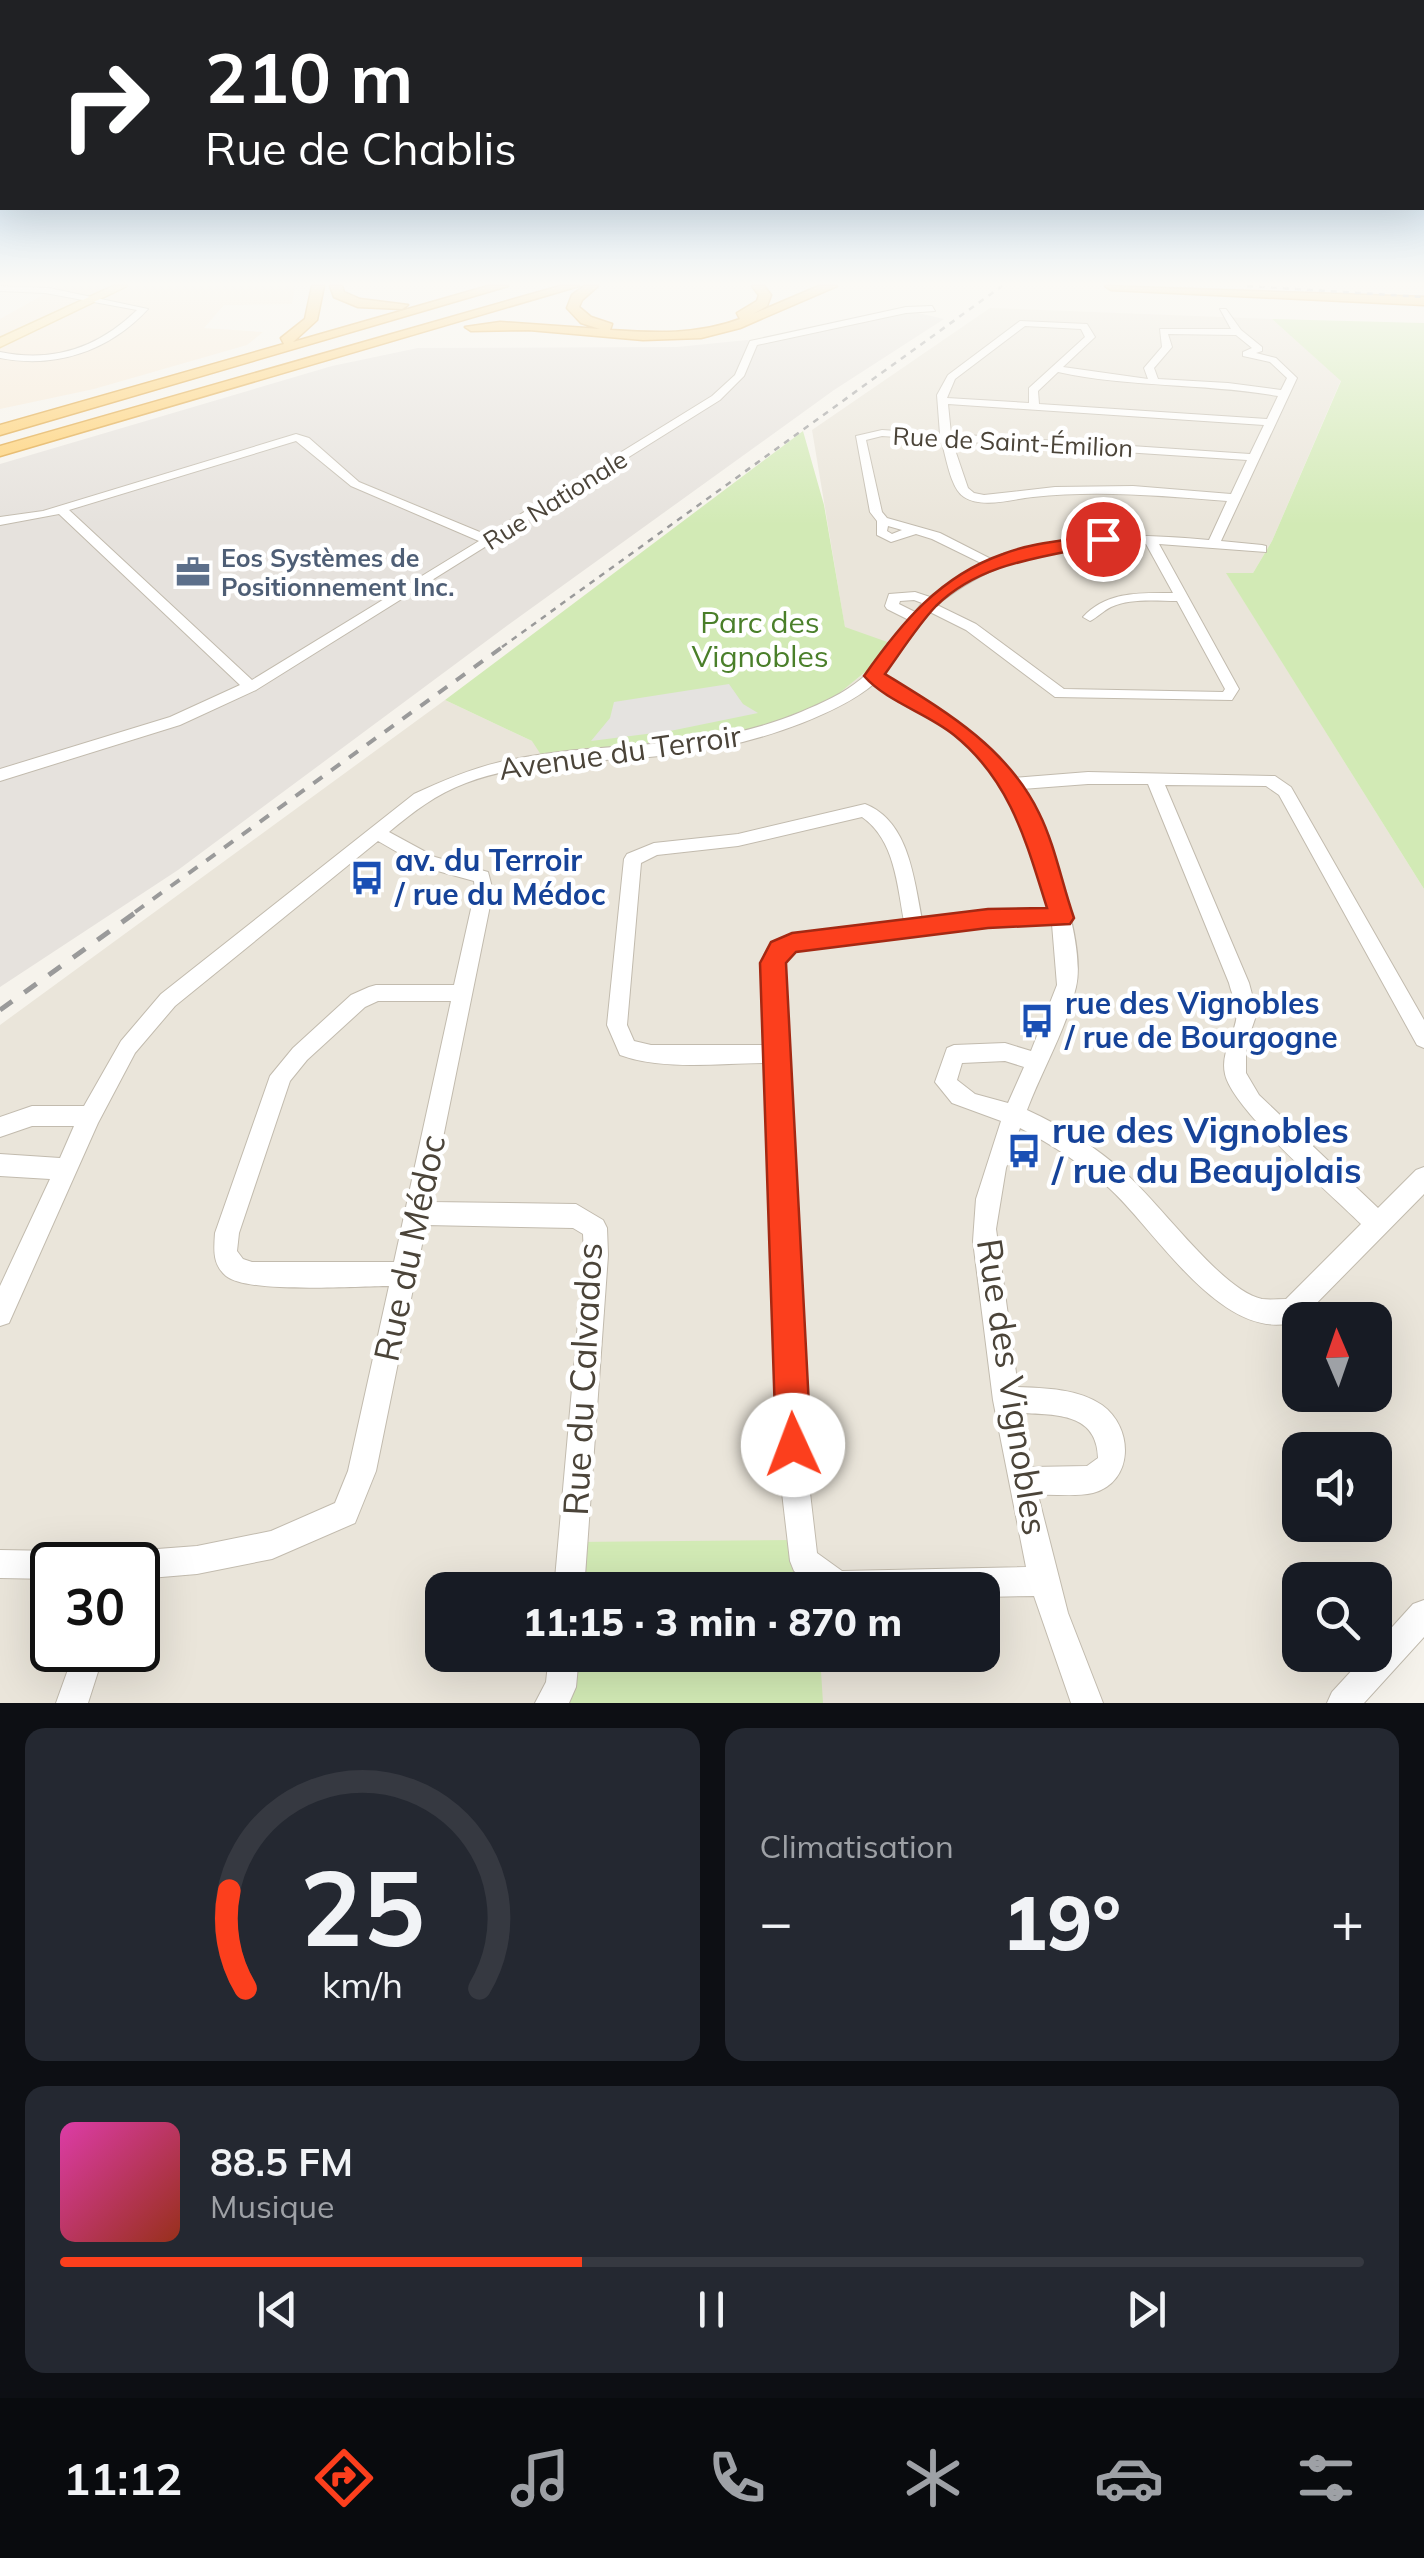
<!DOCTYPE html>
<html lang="fr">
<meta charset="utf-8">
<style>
:root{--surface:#171b24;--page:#242831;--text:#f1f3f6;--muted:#9ea1a6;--line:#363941;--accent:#fc3f1d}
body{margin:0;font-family:Mulish,sans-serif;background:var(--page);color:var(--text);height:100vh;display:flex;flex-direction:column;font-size:38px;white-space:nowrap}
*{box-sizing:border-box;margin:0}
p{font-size:32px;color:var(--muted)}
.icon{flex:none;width:55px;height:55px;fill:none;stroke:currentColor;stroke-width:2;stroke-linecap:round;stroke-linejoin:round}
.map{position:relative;height:1703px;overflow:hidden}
.drawer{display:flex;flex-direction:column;gap:25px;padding:25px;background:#0d0f14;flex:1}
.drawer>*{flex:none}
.guide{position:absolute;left:0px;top:0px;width:1425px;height:210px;box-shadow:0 10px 40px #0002;background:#202124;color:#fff;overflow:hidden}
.needle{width:65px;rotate:358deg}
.fabs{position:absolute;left:1282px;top:1302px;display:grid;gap:20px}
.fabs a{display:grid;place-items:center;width:110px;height:110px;border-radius:20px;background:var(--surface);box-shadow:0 10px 40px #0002;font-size:50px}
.speed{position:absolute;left:30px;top:1542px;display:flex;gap:20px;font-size:50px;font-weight:700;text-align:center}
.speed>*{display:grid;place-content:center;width:130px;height:130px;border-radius:50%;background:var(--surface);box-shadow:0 10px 40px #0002;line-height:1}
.speed .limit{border:5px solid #111;border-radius:15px;background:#fff;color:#111}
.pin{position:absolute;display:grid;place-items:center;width:85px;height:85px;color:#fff;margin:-42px;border:5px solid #fff;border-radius:50%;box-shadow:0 2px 10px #0007}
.me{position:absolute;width:110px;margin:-55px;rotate:358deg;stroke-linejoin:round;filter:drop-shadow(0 0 8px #0008)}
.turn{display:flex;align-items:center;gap:35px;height:210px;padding:0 40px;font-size:45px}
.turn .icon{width:130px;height:130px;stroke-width:2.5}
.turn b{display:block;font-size:70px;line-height:85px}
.big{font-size:75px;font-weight:800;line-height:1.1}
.drawer .tile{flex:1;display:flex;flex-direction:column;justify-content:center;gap:15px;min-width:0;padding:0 35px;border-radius:20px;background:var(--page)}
.drawer .dial{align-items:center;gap:0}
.dial svg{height:260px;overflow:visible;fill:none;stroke:var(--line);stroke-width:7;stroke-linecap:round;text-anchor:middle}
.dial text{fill:var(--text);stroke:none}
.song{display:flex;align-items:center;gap:30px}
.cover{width:120px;height:120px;border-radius:15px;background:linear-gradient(135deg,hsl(320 70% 55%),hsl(10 70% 35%))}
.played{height:10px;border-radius:5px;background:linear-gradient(90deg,var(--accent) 40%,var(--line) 40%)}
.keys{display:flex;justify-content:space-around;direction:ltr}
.heat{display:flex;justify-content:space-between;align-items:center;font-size:55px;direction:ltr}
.drawer .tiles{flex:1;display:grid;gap:25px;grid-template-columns:1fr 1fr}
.tile:last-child{grid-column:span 2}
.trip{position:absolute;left:425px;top:1572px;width:575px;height:100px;border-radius:20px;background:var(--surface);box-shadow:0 10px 40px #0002;font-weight:800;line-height:100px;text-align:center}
.tabs{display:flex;height:160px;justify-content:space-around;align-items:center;background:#090b0e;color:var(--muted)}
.tabs .icon{width:70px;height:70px}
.tabs .current{color:var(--accent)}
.tabs b{font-size:45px;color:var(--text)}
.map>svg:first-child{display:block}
.residential{fill:#eae5da;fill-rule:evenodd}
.commercial{fill:#f7ead8}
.industrial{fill:#e6e2dd}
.green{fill:#d2eab5}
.parking{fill:#e5e3e0}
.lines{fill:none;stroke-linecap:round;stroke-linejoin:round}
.minor-casing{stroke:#c2bbae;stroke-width:2}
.major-casing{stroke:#e6c16a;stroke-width:3}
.highway-casing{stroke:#e0a43c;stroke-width:3}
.minor{fill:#fff;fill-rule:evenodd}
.major{fill:#ffe39c;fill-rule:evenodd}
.highway{fill:#ffcf6e;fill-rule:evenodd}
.rail-far2{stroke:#9a9a9a;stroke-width:2.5;stroke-dasharray:6 6;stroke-linecap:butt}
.rail-far1{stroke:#9a9a9a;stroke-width:4;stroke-dasharray:11 11;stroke-linecap:butt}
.rail{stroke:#9a9a9a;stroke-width:5;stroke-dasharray:15 15;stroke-linecap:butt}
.route{fill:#fc3f1d;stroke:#a42913;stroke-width:2.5}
.labels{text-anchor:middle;stroke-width:9;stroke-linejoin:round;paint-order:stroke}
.far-street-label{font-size:25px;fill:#4b4439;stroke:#fff}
.far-service-label{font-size:25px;font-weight:bold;fill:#4e5e75;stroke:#fff;text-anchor:start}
.park-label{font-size:30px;fill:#4a7f2a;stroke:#fff}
.street-label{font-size:30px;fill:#4b4439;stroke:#fff}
.transit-label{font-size:30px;font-weight:bold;fill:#164399;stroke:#fff;text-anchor:start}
.near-transit-label{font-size:35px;font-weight:bold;fill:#164399;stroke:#fff;text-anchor:start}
.near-street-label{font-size:35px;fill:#4b4439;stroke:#fff}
</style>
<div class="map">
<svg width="1424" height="1703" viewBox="0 0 1424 1703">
<rect width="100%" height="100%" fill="#f6f3ec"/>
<!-- residential -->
<path class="residential" d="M990,308L1272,319L1341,380L1272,541L1253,573L1227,574L1424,889V1605L1343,1703H0V1025L445,700L532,741L813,711L869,670L845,628L812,430ZM1300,1320H1375V1395H1300ZM1300,1450H1375V1525H1300ZM52,1565H138V1650H52ZM1300,1580H1375V1655H1300ZM442,1590H982V1655H442Z"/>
<!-- commercial -->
<path class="commercial" d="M59,286H295L292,304L224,305L204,328L263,332L247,345L94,389L0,409V319Z"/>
<!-- industrial -->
<path class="industrial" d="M914,312L944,319L834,390L508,625L178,870L0,987V464L332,366L418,348L677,347L747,340L760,345Z"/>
<!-- green -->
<path class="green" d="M1272,319L1424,323V889L1226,573H1253L1272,541L1341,381Z
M803,431L824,505L845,627L893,644L876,671L868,670C850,683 832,702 812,711C738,748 626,753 545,761L532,741L445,700Z
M798,1540L814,1568L815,1590H569L573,1542Z
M564,1655H820L823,1703H551Z"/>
<!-- parking -->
<path class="parking" d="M729,684L743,704L758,713L670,731L591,741L610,718L614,702Z"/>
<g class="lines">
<!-- minor casing -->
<g class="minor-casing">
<path id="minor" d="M0,286L49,288L148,309C109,351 56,369 0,358V352C53,363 98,348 137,310L45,293L0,291Z
M932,306L935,311L906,313L757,345L744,376L720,400L256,690L180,725L0,781V769L170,717L240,685L59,514L0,525V517L43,511L296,434L309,438L359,482L487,535L712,396L735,375L750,341L906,307ZM296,441L351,486L479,541L252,680L69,510Z
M1220,309H1226L1241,330L1262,347V351L1256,353L1276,358L1297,378L1221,541L1262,545L1266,546V552L1159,544L1239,689L1232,700L1055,697L966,630L930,612L883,675C932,702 979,732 1014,778L1088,772L1275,776L1291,787L1424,1020V1048L1417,1045L1279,795L1266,786L1165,785L1249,983L1257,1013L1246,1045V1073L1259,1095L1378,1208L1416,1170L1424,1167V1194L1300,1320C1226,1350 1155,1229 1109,1188C1082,1164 1051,1144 1020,1128L1006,1168L996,1229L1018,1387C1046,1388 1079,1389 1102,1405C1134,1428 1134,1482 1093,1493C1076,1497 1055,1494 1038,1495L1068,1613L1103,1703H1071L1034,1596L982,1597V1590H819L794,1571L790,1561L781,1484L767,1063C720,1063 664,1071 620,1055L607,1025L624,859L627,854L654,843L738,834L865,804C909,821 914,879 922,919L988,911L1049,910C1041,880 1035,848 1022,819C994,756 933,716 875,683C854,701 827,713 802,723C761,739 720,749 677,754C607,763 533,758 466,783C436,794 413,812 389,832L435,857L488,872L493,891L430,1202L576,1204L603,1220L607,1228L608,1255L584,1590H554L584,1255L583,1234L573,1228L426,1225L376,1471L355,1523L272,1559L197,1574L138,1579V1565H117L121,1555L131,1551L197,1546L271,1531L335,1503L348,1471L389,1286C356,1286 248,1294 226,1276C212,1264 214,1249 215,1233L270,1076L293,1048L351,995L369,987L376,985H454L475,891L474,881L423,867L378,841L175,1006L135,1053L98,1123L9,1323L0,1326V1286L50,1179L0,1176V1154L60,1158L74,1126H32L0,1137V1117L32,1106H84L121,1041L161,994L414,794C442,781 470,769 500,762C603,738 698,755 801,712C822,703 843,694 861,679C881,664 893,640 909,620L887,609L885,606L889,594L915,592L930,597L966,572L983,564L932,539L916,534L891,542L877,535V521L870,512L856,436L882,430L940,434L937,395L948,375L1020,321L1087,324L1095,337L1063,367L1148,379L1144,368L1162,347L1160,329H1231ZM1025,326L1081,329L1085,337L1029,388V403L947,398L955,379ZM1168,334L1236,335L1252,348L1243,352V356L1270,362L1287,378L1281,390L1228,383L1158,379L1154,368L1172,347ZM1058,372C1131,388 1205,383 1278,396L1267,419L1039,404L1038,391ZM948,404L1264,425L1250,454L951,434ZM882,436L941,440C946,455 950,488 964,497C982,509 1013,499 1033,497C1098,490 1163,496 1227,501L1209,540C1138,534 1060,530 993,560L940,533L887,518L882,512L866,440ZM952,441L1247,460L1231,494L1133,486L1055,487L984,495L974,493L968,488ZM888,526L902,530L892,534L887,531ZM1146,544L1173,593C1140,593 1107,591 1083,617L1090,621C1098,617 1103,611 1111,607C1131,598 1156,601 1177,601L1225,689L1223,692L1064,689L976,624L937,605C997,556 1070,541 1146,544ZM914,600L922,603L915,612L899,604L900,601ZM1088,784H1148L1229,983C1231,992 1237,1005 1237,1013C1236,1034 1220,1052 1225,1074C1232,1109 1332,1195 1361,1224L1286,1299C1278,1299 1270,1300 1262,1299C1222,1291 1159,1202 1125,1173C1096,1147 1062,1126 1027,1110C1042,1070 1066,1030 1076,987C1087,941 1046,831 1022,789ZM862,817C895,840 897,885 904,921L792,935L773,944L763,963L766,1045H651L634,1041L627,1025L641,863L657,855L738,846ZM1052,924L1057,985L1031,1051L1005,1043L954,1045L947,1048L935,1082L952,1103L1001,1121L976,1199L973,1241L993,1400L1026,1567L842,1571L817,1553L809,1484L783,963L787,954L795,950L988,925ZM378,1001H451L394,1262H252L243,1259L237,1251L239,1233L290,1081L307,1060L365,1007ZM1005,1061L1024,1067L1008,1103L975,1094L957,1080L962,1063ZM1022,1413C1057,1415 1097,1413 1098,1458L1087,1466L1032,1467Z
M0,1550L57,1551L67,1555L71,1565H52V1579L0,1578Z
M1424,1600V1637L1364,1703H1327L1332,1692L1366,1655H1375V1646L1413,1604Z
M75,1650H105L88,1703H56Z
M549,1655H579L576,1687L569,1703H535L546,1682Z"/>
</g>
<!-- major casing -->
<g class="major-casing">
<path id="major" d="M113,286H127L0,347V338Z"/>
</g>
<!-- highway casing -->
<g class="highway-casing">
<path id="highway" d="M312,286H324L317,320L293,342L488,286H508L0,435V425L284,344L281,338L305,319Z
M330,286H342L344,292L360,299L408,305L402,309L358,307L334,297Z
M560,286H579L0,456V446Z
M584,286H598L582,300L579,307L591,317L612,324L610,330C654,333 698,335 740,319L737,313L757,301L759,295L752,286H764L771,295L767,306L753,314L819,286H837L740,328L701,338L643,340L529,330L471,331L465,327L500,322L600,329L581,323L567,308L572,295Z
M1105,286L1424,297V305L1111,290Z"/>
</g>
<!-- minor -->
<use href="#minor" class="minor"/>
<!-- major -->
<use href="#major" class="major"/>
<!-- highway -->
<use href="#highway" class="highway"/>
<!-- rail-far2 -->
<path class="rail-far2" d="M1247,286L1424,297
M502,647L1002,286"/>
<!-- rail-far1 -->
<path class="rail-far1" d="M135,912L505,645"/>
<!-- rail -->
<path class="rail" d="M0,1010L139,910"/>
</g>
<!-- sky -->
<linearGradient id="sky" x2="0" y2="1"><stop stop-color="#8fc1ec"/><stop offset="0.54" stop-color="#fbfaf6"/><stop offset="1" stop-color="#fbfaf6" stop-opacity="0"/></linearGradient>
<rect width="1424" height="525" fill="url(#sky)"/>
<!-- route -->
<path class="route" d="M1103,534L1109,536V543C1049,557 983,560 936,606C917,626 901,652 885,674C945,711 1007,747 1039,813C1055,845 1062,884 1074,918L1070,924L988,928L796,952L786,963L811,1445L806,1457L793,1462L781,1457L776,1445L760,963L771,942L792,933L988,909L1047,908C1026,842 1011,781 954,735C927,713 887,702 864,676C901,623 940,576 1003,554C1033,542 1071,540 1103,534Z"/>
<!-- icons -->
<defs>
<g id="office-bare" transform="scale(2.7)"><path d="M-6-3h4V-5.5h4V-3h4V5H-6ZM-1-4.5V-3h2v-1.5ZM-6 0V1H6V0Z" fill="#5c6f8a" stroke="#fff" stroke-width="2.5" paint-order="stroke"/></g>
<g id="bus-bare" transform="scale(2.7)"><path d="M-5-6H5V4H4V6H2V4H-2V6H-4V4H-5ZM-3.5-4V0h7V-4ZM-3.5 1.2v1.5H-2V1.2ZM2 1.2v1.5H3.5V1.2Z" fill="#1a4fb4" stroke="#fff" stroke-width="2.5" paint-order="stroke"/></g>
</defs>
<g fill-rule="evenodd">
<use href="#office-bare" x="193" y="572"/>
<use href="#bus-bare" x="367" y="878"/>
<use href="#bus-bare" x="1037" y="1021"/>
<use href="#bus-bare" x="1024" y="1151"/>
</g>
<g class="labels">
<!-- far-street labels -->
<g class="far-street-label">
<text transform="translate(1013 442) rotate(3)" y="9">Rue de Saint-Émilion</text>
<text transform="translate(555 500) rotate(-32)" y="9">Rue Nationale</text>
</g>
<!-- far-service labels -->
<g class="far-service-label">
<text x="221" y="567">Eos Systèmes de<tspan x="221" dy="29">Positionnement Inc.</tspan></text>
</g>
<!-- park labels -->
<g class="park-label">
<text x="760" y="633">Parc des<tspan x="760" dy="34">Vignobles</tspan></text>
</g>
<!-- street labels -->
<g class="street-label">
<text transform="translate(620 753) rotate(-8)" y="10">Avenue du Terroir</text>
</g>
<!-- transit labels -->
<g class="transit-label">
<text x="395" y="871">av. du Terroir<tspan x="395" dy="34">/ rue du Médoc</tspan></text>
<text x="1065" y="1014">rue des Vignobles<tspan x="1065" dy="34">/ rue de Bourgogne</tspan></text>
</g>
<!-- near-transit labels -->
<g class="near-transit-label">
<text x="1052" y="1143">rue des Vignobles<tspan x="1052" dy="40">/ rue du Beaujolais</tspan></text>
</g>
<!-- near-street labels -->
<g class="near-street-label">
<text transform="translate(410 1248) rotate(-78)" y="12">Rue du Médoc</text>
<text transform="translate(583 1379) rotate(-87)" y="12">Rue du Calvados</text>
<text transform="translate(1012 1387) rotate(81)" y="12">Rue des Vignobles</text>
</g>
</g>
</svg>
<div class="fabs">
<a><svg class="needle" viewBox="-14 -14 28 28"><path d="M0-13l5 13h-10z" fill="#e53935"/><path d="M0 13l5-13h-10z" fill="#9ea1a6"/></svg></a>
<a><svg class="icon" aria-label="sound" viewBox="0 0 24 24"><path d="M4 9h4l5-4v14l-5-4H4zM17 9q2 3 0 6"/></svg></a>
<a><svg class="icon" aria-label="search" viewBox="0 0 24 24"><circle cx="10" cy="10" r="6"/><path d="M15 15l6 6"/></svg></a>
</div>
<div class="speed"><div class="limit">30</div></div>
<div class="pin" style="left:1103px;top:539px;background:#d93025"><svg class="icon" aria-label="arrive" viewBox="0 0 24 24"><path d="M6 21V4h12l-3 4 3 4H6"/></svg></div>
<svg class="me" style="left:793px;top:1445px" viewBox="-20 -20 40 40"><circle r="19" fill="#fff"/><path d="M0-13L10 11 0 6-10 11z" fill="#fc3f1d"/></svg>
<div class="trip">11:15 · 3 min · 870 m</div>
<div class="guide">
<div class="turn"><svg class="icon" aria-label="right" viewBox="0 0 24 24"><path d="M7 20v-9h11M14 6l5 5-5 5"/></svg><div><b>210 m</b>Rue de Chablis</div></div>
</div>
</div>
<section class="drawer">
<div class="tiles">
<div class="tile dial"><svg viewBox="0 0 100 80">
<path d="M14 69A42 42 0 1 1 86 69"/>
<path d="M14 69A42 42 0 0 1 9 39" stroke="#fc3f1d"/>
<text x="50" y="56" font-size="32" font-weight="700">25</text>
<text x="50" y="72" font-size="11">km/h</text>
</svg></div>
<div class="tile"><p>Climatisation</p>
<div class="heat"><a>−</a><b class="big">19°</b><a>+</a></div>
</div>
<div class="tile">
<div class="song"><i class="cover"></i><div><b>88.5 FM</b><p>Musique</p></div></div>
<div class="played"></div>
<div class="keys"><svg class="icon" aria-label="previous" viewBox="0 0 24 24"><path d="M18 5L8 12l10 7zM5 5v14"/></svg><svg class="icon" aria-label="pause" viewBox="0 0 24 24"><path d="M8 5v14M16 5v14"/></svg><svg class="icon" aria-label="next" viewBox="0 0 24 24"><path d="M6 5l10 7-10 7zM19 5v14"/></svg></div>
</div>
</div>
</section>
<nav class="tabs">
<b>11:12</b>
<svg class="icon current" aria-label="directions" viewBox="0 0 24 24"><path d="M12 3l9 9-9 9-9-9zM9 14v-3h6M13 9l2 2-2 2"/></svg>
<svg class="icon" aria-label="music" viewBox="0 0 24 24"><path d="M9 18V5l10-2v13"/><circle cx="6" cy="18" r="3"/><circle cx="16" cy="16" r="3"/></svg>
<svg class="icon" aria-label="phone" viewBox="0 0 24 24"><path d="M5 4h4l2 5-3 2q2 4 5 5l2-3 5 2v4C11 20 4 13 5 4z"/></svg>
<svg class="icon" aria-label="climate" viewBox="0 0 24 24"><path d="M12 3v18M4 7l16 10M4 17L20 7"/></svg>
<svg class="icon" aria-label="car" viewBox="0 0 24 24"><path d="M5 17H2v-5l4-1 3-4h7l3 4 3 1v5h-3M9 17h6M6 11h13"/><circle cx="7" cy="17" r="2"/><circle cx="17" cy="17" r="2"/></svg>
<svg class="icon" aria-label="filters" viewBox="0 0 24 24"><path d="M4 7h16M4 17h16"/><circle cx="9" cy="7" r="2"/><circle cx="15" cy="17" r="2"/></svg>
</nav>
